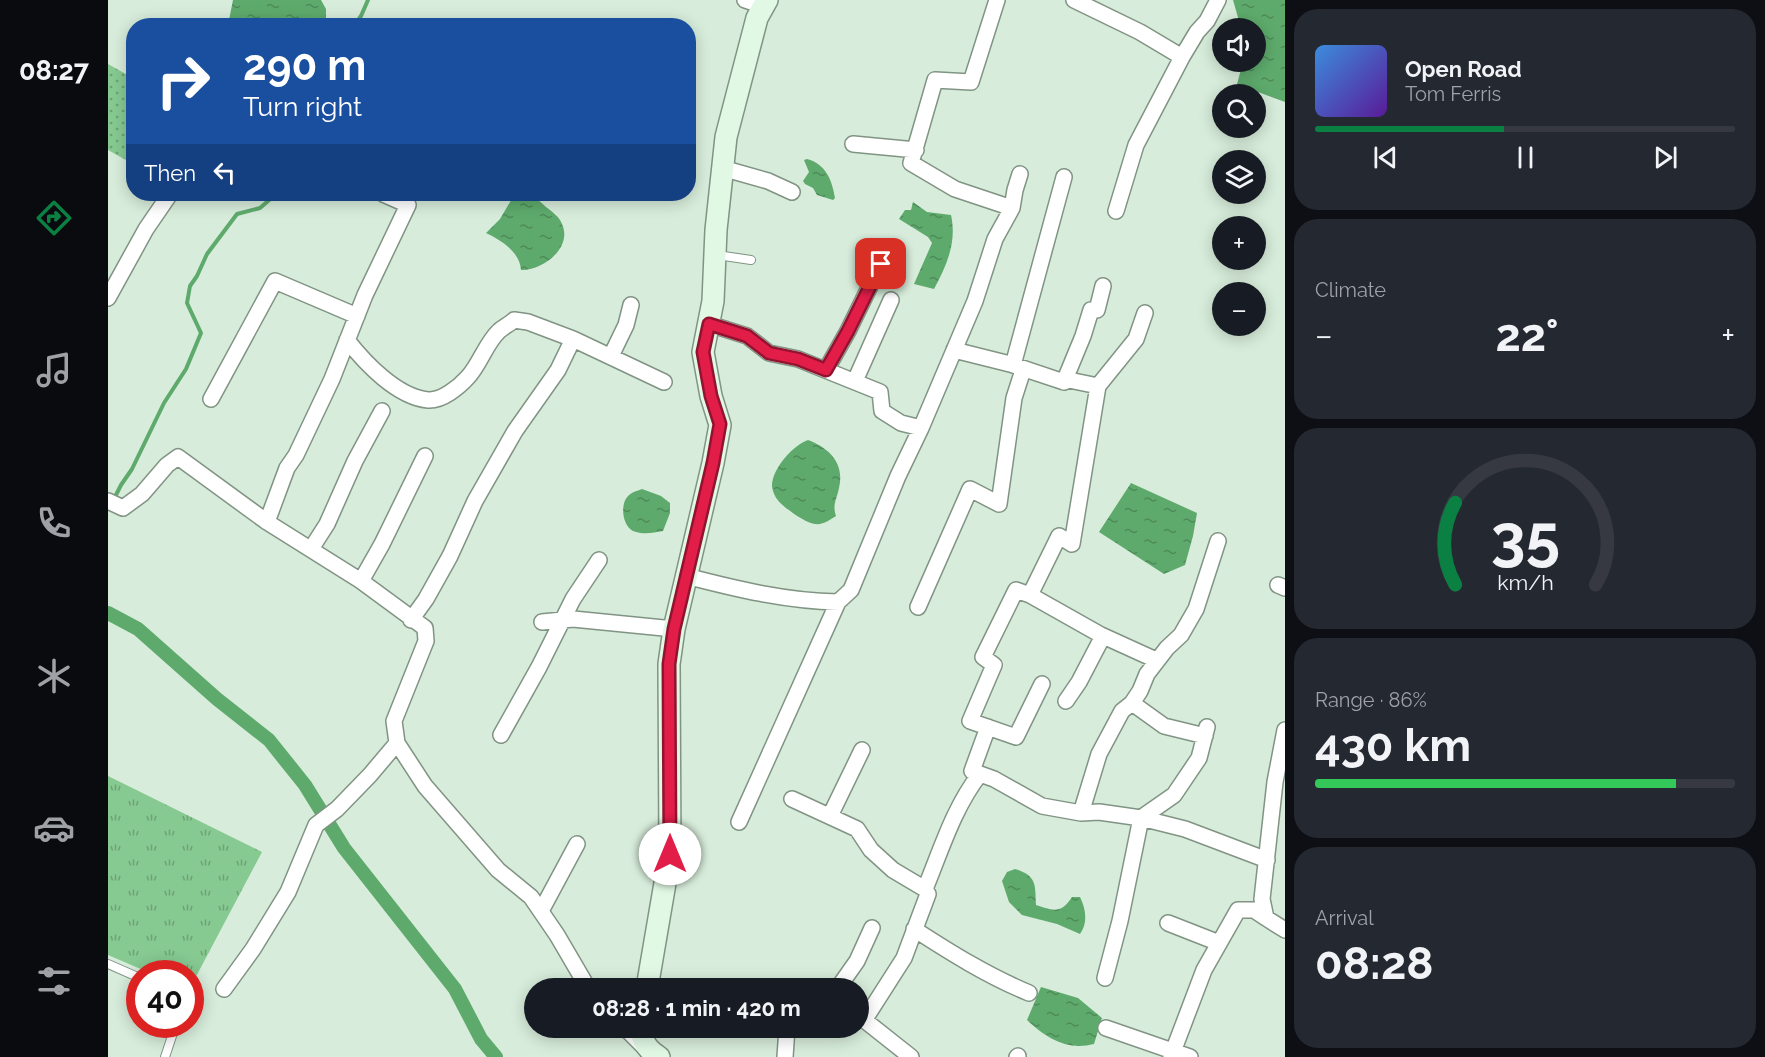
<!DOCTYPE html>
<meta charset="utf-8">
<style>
:root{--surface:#171b24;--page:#242831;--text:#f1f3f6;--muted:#9ea1a6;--line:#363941;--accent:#0b8043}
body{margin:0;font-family:Raleway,sans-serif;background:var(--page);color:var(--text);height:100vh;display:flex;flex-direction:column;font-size:22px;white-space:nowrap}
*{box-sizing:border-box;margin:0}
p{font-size:20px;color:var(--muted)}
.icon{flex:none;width:33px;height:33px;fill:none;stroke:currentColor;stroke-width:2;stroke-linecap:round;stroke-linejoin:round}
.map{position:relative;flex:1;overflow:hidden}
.panel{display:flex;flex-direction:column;gap:9px;padding:9px;background:#0d0f14;width:480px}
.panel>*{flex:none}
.guide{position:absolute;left:18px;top:18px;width:570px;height:183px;border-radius:24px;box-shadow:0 3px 15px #0003;background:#1a4fa0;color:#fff;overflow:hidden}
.buttons{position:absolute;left:1104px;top:18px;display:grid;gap:12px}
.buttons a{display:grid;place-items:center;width:54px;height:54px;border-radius:50%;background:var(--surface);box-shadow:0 3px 15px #0003;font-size:30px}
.speed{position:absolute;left:18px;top:960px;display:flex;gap:12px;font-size:30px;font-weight:700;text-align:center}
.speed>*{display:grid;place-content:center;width:78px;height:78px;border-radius:50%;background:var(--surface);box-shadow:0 3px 15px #0003;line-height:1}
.speed .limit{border:9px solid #d22;background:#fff;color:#111}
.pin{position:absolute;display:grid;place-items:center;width:51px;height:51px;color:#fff;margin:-26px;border-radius:12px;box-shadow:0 3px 9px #0006}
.me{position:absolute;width:66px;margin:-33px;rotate:0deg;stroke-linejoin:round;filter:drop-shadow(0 0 4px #0008)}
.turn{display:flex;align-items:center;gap:21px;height:126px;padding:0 18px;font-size:27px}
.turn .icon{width:78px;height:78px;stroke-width:2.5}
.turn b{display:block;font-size:42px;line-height:51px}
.then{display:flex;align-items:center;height:57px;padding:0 18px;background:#0003;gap:12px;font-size:22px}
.big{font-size:45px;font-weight:700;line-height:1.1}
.panel .tile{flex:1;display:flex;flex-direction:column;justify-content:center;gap:9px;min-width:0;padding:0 21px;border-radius:24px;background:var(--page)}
.panel .dial{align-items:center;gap:0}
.dial svg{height:156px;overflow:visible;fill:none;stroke:var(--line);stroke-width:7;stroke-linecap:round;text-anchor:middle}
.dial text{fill:var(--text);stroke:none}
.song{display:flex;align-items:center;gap:18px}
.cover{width:72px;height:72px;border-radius:9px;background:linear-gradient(135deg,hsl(210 70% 55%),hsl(270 70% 35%))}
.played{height:6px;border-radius:3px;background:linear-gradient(90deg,var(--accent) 45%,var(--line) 45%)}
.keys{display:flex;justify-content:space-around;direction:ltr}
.heat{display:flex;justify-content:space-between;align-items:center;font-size:33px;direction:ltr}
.charge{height:9px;border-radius:4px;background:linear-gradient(90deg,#34c759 86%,var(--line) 0)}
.trip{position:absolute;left:416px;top:978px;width:345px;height:60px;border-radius:30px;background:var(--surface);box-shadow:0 3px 15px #0003;font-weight:700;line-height:60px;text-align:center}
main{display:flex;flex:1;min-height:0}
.menu{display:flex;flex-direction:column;width:108px;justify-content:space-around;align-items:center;background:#090b0e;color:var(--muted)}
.menu .icon{width:42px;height:42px}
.menu .on{color:var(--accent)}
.menu b{font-size:27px;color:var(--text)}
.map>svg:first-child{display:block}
.grass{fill:url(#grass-tufts)}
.garden{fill:url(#garden-dots)}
.water{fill:url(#water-ripples)}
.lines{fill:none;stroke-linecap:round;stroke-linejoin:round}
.stream{stroke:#5eaa6c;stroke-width:4}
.canal{stroke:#5eaa6c;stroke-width:14}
.lane-casing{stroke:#819484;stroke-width:10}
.street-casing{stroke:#819484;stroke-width:18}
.secondary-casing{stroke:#819484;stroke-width:24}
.lane{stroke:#fff;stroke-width:8}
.street{stroke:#fff;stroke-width:15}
.secondary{stroke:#e1f8e5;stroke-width:21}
.route-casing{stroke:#92132f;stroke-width:15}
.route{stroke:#e11d48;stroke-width:10}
</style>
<main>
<nav class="menu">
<b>08:27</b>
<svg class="icon on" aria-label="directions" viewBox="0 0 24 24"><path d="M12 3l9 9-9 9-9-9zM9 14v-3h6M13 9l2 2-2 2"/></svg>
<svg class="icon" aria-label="music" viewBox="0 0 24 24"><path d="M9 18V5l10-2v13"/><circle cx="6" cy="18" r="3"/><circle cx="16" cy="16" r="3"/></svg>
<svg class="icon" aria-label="phone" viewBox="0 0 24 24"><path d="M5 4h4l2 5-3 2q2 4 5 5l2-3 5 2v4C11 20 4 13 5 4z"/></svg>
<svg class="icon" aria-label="climate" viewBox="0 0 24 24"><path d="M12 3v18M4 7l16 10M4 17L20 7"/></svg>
<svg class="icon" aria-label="car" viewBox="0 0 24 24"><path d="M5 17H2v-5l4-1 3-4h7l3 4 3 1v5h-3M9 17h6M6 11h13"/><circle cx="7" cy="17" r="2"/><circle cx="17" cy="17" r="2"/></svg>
<svg class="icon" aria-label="filters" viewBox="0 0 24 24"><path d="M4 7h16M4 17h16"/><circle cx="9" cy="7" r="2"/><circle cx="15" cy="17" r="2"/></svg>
</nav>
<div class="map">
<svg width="1177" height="1057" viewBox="0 0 1177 1057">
<defs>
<pattern id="grass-tufts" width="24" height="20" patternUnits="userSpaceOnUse" patternTransform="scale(1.5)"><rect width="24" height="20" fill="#86c991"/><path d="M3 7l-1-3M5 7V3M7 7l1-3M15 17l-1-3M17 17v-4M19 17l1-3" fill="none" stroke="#6da376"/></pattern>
<pattern id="garden-dots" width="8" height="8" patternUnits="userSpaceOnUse" patternTransform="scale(1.5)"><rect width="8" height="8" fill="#86c991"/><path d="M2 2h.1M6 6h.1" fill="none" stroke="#6da376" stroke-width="1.8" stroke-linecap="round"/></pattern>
<pattern id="water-ripples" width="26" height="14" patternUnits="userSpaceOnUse" patternTransform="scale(1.5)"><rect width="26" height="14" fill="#5eaa6c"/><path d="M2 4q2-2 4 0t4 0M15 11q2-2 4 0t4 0" fill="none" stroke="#4d8a58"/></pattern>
</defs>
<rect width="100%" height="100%" fill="#d7ecda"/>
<!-- grass -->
<path class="grass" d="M0,776L154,852L83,986L82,974L42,973L0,955Z"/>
<!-- garden -->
<path class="garden" d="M0,64L25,78V164L0,150Z"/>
<!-- water -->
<path class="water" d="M125,0H213L218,9V25H127L121,20Z
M1125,0H1177V102L1129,84L1135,62H1148V28H1133Z
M699,159C718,164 724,180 727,198L725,200L709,195L705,188L697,184L695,181L701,172L696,160Z
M413,194C424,195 430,199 438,207C443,211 452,217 454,224C465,248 434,271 413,270C412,252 393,240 378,233L392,219L405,197Z
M805,202L819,212L843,215C849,242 839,265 826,289L806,284L824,243L820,237L791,219L797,210H803Z
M700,440C721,448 737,463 731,488C729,499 724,504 728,516C721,520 716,525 707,524C699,524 673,506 669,499C667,497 664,489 664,486C664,469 685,445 700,440Z
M1023,483L1089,513L1085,536L1077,565L1056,574L991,532Z
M534,489L553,496L562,503V513L555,531C545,533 535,535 525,531C514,525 512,504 520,496C524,492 529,491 534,489Z
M907,869C929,876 927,884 928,905C945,911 953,914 964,897H972C978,909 980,923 972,934L949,924L914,915L901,902L894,881L899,872Z
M933,987L970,998L994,1018L986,1044C959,1051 938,1038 919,1020Z"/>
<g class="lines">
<!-- stream -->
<path class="stream" d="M246,26L253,16L260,0
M5,501L13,485L24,469L56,403L78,369L93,333L79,303L82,286L89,276L99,254L129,214L152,208L168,194"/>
<!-- canal -->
<path class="canal" d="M0,613L30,629L109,699L161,740L197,785L236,848L347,989L373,1039L388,1057"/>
<!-- lane casing -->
<g class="lane-casing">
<path id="lane" d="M609,255L643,260
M0,964L32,978
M57,1057L68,1024"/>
</g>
<!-- street casing -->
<g class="street-casing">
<path id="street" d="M637,0L655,6
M889,0L863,82L827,80L803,163L847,189L904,208
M966,0L1032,32L1074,57L1089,32L1099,21L1110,0
M745,144L808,150
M614,168L660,181L684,192
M1008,211L1028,145L1074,57
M0,298L38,229L62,194
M465,339L556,382
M239,340C257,363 289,397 320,400C334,401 351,387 360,377C372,364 378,343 391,331C395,327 402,324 406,320L420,322L465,339L450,370L407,431L367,501L342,556L318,599L303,620
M846,350L902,364L956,382L975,336L983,310H989L995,286
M503,356L518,325L523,305
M905,365L956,177
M718,370L740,331L779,251
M747,381L783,300
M956,382L961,380L990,386L964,544L951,536L922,595L993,635L1048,660
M990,386L1028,339L1037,313
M103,399L167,281L249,316
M813,428L867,301L887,239L904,208L907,190L912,174
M0,501L15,508L34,494L59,465L70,457L159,522L253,581L317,628L318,641L286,721L289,743L317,786L390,870L423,897L449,935L480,988
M159,522L179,468L188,455L224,379L257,295L300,205L275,194
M203,549L219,524L247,461L274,411
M578,576C628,589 678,601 730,602L743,590L790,476L813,428L793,423L774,411L772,392L690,359L661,353L639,336L601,324
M253,581L274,544L317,456
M1170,585L1177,588
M922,595L908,590L875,657L886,665L862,721L908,737L934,684
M810,607L862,489L891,504L906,398L915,370
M434,622L465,619L566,629
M958,701L971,682L995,636
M1024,703L1056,726L1097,736
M1177,730L1167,782L1154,899L1158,918L1177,930
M393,735L431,667L465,599L491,560
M872,774L864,771L880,727
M684,799L749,829L763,850L785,870L817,889
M973,813L991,754L1014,711L1024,703L1032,691L1039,674L1059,648L1073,635L1088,609L1110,541
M722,816L754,750
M631,822L730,602
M433,911L469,844
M1060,923L1111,943
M806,929C843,953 880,976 921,993
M997,978L1012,921L1033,818L1066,795L1091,758L1099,727
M730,988L749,961L764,928
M116,989L145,949L180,892L208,825L229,809L262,775L289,743
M750,1015L803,1057
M757,1019L796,958L820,894L817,889C833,850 846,807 872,774L886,779L934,806L973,813L991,812L1033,818L1077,829L1159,860
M517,1028L537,1048
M998,1028L1082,1057
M677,1057L679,1028
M909,1057L910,1056
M1063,1057L1096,970L1130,910H1146L1158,918"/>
</g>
<!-- secondary casing -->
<g class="secondary-casing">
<path id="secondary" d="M539,988L562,854L561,664L566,629L605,463L612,425L603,396L595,352L605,301L608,230L618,137L649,18L659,0
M534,1028C533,1042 540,1050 551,1057"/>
</g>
<!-- lane -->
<use href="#lane" class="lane"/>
<!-- street -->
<use href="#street" class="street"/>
<!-- secondary -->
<use href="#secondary" class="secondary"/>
</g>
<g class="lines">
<!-- route casing -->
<g class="route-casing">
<path id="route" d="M562,854L561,664L566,629L605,463L612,424L603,396L595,352L601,324L639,336L661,353L690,359L718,370L740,331L773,264"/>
</g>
<!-- route -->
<use href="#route" class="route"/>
</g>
</svg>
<div class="buttons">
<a><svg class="icon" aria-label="sound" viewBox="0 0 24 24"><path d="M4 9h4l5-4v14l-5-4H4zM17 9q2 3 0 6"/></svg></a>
<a><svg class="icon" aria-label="search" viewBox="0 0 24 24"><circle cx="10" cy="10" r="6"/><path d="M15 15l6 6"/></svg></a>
<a><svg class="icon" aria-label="layers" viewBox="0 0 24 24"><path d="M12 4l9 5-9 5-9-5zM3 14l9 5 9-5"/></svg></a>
<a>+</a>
<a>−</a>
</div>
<div class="speed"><div class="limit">40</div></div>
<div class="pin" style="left:773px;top:264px;background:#d93025"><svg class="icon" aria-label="arrive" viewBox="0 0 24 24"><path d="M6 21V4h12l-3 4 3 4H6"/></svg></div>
<svg class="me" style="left:562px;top:854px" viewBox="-20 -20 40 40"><circle r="19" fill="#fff"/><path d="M0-13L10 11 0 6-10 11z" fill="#e11d48"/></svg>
<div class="trip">08:28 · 1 min · 420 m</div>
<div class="guide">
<div class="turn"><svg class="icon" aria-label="right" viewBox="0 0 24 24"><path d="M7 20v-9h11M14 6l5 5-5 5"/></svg><div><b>290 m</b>Turn right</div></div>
<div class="then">Then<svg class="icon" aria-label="left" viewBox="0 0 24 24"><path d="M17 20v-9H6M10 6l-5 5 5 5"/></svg></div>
</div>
</div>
<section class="panel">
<div class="tile">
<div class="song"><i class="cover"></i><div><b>Open Road</b><p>Tom Ferris</p></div></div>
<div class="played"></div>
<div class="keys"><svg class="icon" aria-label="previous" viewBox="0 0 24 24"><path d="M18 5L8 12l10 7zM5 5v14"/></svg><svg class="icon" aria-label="pause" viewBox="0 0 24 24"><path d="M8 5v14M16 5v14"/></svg><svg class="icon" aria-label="next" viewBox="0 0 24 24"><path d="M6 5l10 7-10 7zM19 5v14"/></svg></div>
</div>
<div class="tile"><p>Climate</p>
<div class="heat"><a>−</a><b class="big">22°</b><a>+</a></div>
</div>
<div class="tile dial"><svg viewBox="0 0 100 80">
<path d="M14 69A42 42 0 1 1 86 69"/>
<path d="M14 69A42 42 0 0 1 14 27" stroke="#0b8043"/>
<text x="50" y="56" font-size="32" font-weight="700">35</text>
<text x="50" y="72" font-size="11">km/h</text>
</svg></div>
<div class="tile"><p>Range · 86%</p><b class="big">430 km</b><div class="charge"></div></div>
<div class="tile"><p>Arrival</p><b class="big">08:28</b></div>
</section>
</main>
